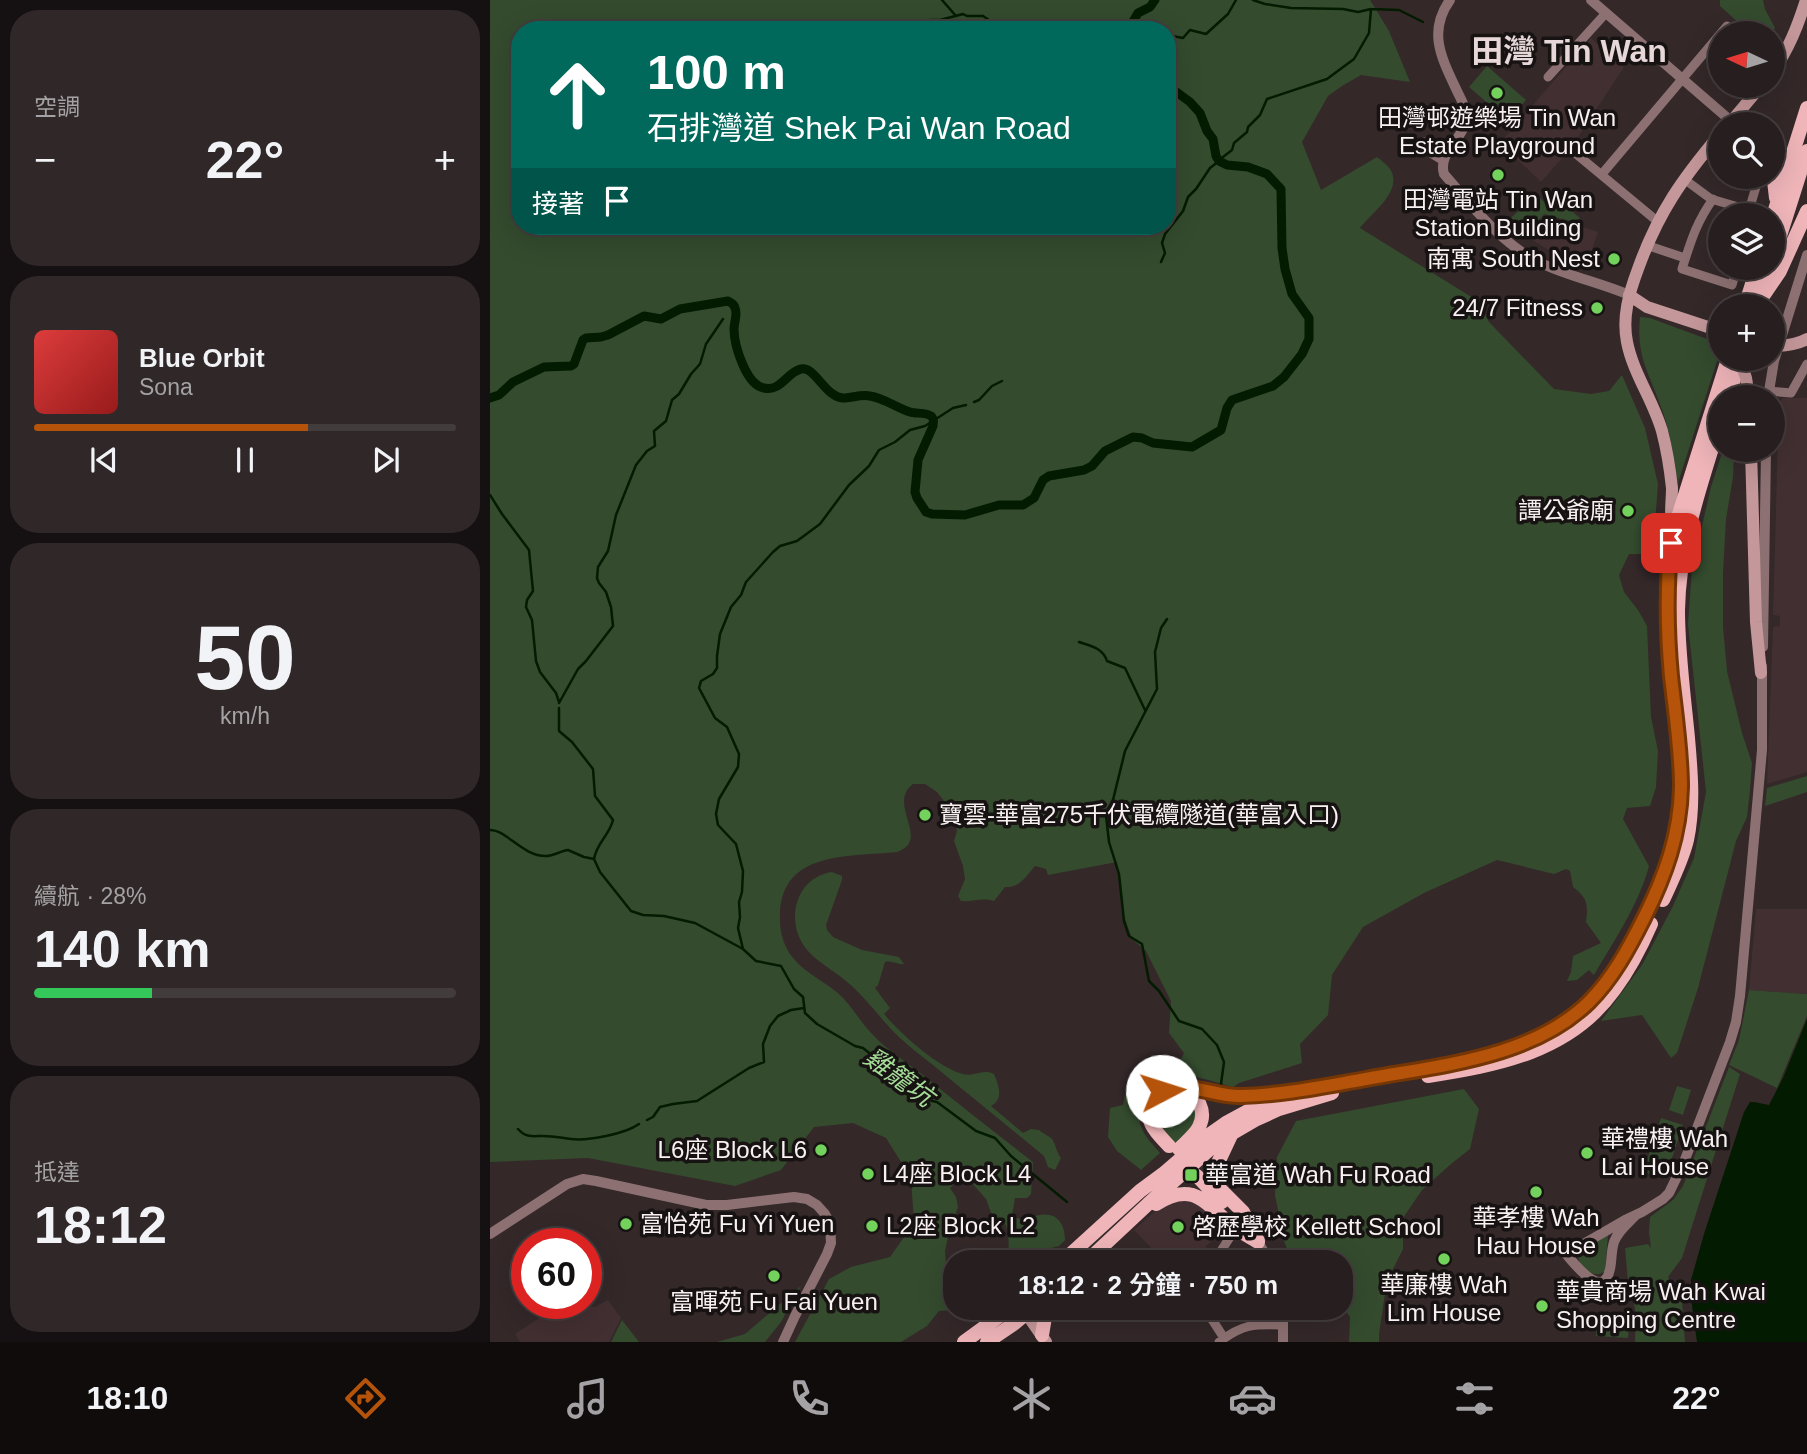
<!DOCTYPE html>
<html lang="zh-TW">
<meta charset="utf-8">
<style>
:root{--surface:#271e1f;--page:#2f2728;--text:#f1f3f6;--muted:#a4a2a4;--line:#433c3d;--accent:#b45309}
body{margin:0;font-family:Arial,"Noto Sans TC",sans-serif;background:var(--page);color:var(--text);height:100vh;display:flex;flex-direction:column;font-size:26px;white-space:nowrap}
*{box-sizing:border-box;margin:0}
p{font-size:23px;color:var(--muted)}
.icon{flex:none;width:38px;height:38px;fill:none;stroke:currentColor;stroke-width:2;stroke-linecap:round;stroke-linejoin:round}
.map{position:relative;flex:1;overflow:hidden}
.panel{display:flex;flex-direction:column;gap:10px;padding:10px;background:#151011;width:490px}
.panel>*{flex:none}
.banner{position:absolute;left:21px;top:21px;width:665px;height:214px;border-radius:28px;box-shadow:0 7px 28px #0002,0 0 0 2px var(--line);background:#00695c;color:#fff;overflow:hidden}
.needle{width:46px;rotate:274deg}
.buttons{position:absolute;left:1218px;top:21px;display:grid;gap:14px}
.buttons a{display:grid;place-items:center;width:77px;height:77px;border-radius:50%;background:var(--surface);box-shadow:0 7px 28px #0002,0 0 0 2px var(--line);font-size:35px}
.speed{position:absolute;left:21px;top:1228px;display:flex;gap:14px;font-size:35px;font-weight:700;text-align:center}
.speed>*{display:grid;place-content:center;width:91px;height:91px;border-radius:50%;background:var(--surface);box-shadow:0 7px 28px #0002,0 0 0 2px var(--line);line-height:1}
.speed .limit{border:10px solid #d22;background:#fff;color:#111}
.pin{position:absolute;display:grid;place-items:center;width:60px;height:60px;color:#fff;margin:-30px;border-radius:14px;box-shadow:0 4px 10px #0006}
.me{position:absolute;width:77px;margin:-38px;rotate:85deg;stroke-linejoin:round;filter:drop-shadow(0 0 5px #0008)}
.turn{display:flex;align-items:center;gap:24px;height:147px;padding:0 21px;font-size:32px}
.turn .icon{width:91px;height:91px;stroke-width:2.5}
.turn b{display:block;font-size:49px;line-height:60px}
.then{display:flex;align-items:center;height:66px;padding:0 21px;background:#0003;gap:14px;font-size:26px}
.big{font-size:52px;font-weight:600;line-height:1.1}
.panel .tile{flex:1;display:flex;flex-direction:column;justify-content:center;gap:10px;min-width:0;padding:0 24px;border-radius:28px;background:var(--page)}
.panel .dial{align-items:center;gap:0}
.dial b{font-size:91px;line-height:1}
.song{display:flex;align-items:center;gap:21px}
.cover{width:84px;height:84px;border-radius:10px;background:linear-gradient(135deg,hsl(0 70% 55%),hsl(0 70% 35%))}
.played{height:7px;border-radius:4px;background:linear-gradient(90deg,var(--accent) 65%,var(--line) 65%)}
.keys{display:flex;justify-content:space-around;direction:ltr}
.heat{display:flex;justify-content:space-between;align-items:center;font-size:38px;direction:ltr}
.charge{height:10px;border-radius:5px;background:linear-gradient(90deg,#34c759 28%,var(--line) 0)}
.trip{position:absolute;left:453px;top:1250px;width:410px;height:70px;border-radius:28px;background:var(--surface);box-shadow:0 7px 28px #0002,0 0 0 2px var(--line);font-weight:600;line-height:70px;text-align:center}
.dock{display:flex;height:112px;justify-content:space-around;align-items:center;background:#100c0c;color:var(--muted)}
.dock .icon{width:49px;height:49px}
.dock .on{color:var(--accent)}
.dock b{font-size:32px;color:var(--text)}
main{display:flex;flex:1;min-height:0}
.map>svg:first-child{display:block}
.built{fill:#422f31}
.green{fill:#344b2e;fill-rule:evenodd}
.water{fill:#031b00}
.lines{fill:none;stroke-linecap:round;stroke-linejoin:round}
.stream{stroke:#031b00;stroke-width:2.5}
.canal{stroke:#031b00;stroke-width:9}
.minor{stroke:#8d7172;stroke-width:9}
.tertiary{stroke:#8d7172;stroke-width:10}
.secondary{stroke:#c4979a;stroke-width:12}
.primary{stroke:#efb5b9;stroke-width:14}
.secondary-bridge{stroke:#c4979a;stroke-width:12}
.route-casing{stroke:#753606;stroke-width:18}
.route{stroke:#b45309;stroke-width:12}
.poi-dot{fill:#73d25c;stroke:#181313;stroke-width:2.5}
.labels{text-anchor:middle;stroke-width:7;stroke-linejoin:round;paint-order:stroke}
.poi-label{font-size:24px;fill:#f9f1f1;stroke:#181313;text-anchor:start}
.water-label{font-size:26px;font-style:italic;fill:#a4db97;stroke:#181313}
.district-label{font-size:32px;font-weight:bold;fill:#e7d7d8;stroke:#181313}
</style>
<main>
<section class="panel">
<div class="tile"><p>空調</p>
<div class="heat"><a>−</a><b class="big">22°</b><a>+</a></div>
</div>
<div class="tile">
<div class="song"><i class="cover"></i><div><b>Blue Orbit</b><p>Sona</p></div></div>
<div class="played"></div>
<div class="keys"><svg class="icon" aria-label="previous" viewBox="0 0 24 24"><path d="M18 5L8 12l10 7zM5 5v14"/></svg><svg class="icon" aria-label="pause" viewBox="0 0 24 24"><path d="M8 5v14M16 5v14"/></svg><svg class="icon" aria-label="next" viewBox="0 0 24 24"><path d="M6 5l10 7-10 7zM19 5v14"/></svg></div>
</div>
<div class="tile dial"><b>50</b><p>km/h</p></div>
<div class="tile"><p>續航 · 28%</p><b class="big">140 km</b><div class="charge"></div></div>
<div class="tile"><p>抵達</p><b class="big">18:12</b></div>
</section>
<div class="map">
<svg width="1317" height="1342" viewBox="0 0 1317 1342">
<rect width="100%" height="100%" fill="#342829"/>
<!-- built -->
<path class="built" d="M1101,38L1134,67L1081,148L1051,182L1010,143Z
M1054,214L1108,232L1096,267L1065,254L1036,236Z
M1293,398H1317V772L1277,784L1283,627L1290,626V616L1283,615L1289,402Z
M1266,909H1317V994L1259,990Z
M684,1198L705,1202L728,1220L729,1230L727,1236L716,1246V1257L711,1262H675L644,1230L672,1205Z
M118,1300L131,1318L119,1342H30L25,1334L69,1305L105,1307Z"/>
<!-- green -->
<path class="green" d="M0,0H880L899,31L920,82L871,75L852,86L838,96L812,142L831,190L887,157C891,160 897,165 900,169C914,191 881,213 870,228L988,301L999,322L1064,389L1101,394L1119,391L1132,375L1155,428L1168,484L1165,524L1160,549L1150,554H1139L1129,575L1134,592L1148,610L1157,626L1161,717L1168,751L1166,787L1160,806L1137,808L1133,819L1159,866C1149,904 1124,941 1104,975L1099,970L1087,980L1077,981L1081,972L1083,956L1111,943L1096,922C1098,905 1098,898 1083,887L1080,871L1076,869L1064,874L1007,860L934,893L873,927L842,975L838,1015L810,1044L812,1063L749,1083L743,1087C727,1083 710,1076 694,1076C665,1076 638,1102 653,1131C657,1139 664,1146 670,1153L651,1170L627,1151L618,1137L620,1108L633,1105L636,1088L653,1077L689,1063L694,1053L679,1033L681,1001L656,951L642,939L633,913L627,862L558,875L556,869L545,866C536,876 530,888 515,887L504,901C491,897 484,902 471,901L468,896L475,879L473,866L464,841L467,831L466,823L454,801L447,792L435,784H423C396,804 442,840 407,852C361,857 292,850 290,914C289,929 293,947 304,959C317,975 339,983 354,999C364,1010 373,1025 384,1036C398,1051 418,1063 434,1076C470,1105 507,1134 543,1162L541,1194L537,1198H525L522,1216C522,1216 532,1220 533,1220C539,1220 545,1215 550,1215C568,1212 575,1225 575,1240L569,1246L546,1252L535,1262H516C520,1250 520,1230 513,1220L503,1218L496,1199L474,1174L460,1188L466,1197L468,1207L459,1232L455,1251L456,1265L465,1264V1299L462,1304L463,1310L449,1311L437,1326L411,1342H305L339,1279L361,1267L400,1257L424,1223L421,1178L396,1138L363,1123L324,1127L291,1170L245,1186L98,1158L0,1162ZM30,30H677V226H30Z
M1230,0H1273L1275,9L1285,28L1281,33H1260L1230,6Z
M997,66L1036,100L1018,121L979,87Z
M1047,195L1054,202L1056,199L1069,210L1072,208L1075,210L1077,207L1090,218L1086,223L1054,214L1036,236L1031,237L1016,222Z
M1150,317L1160,318L1225,342L1230,352L1188,483C1184,457 1180,431 1171,407C1159,372 1146,357 1150,317Z
M1233,450H1244L1243,477L1236,519L1233,573V627L1237,671L1252,733L1262,763L1260,790L1257,817L1246,841L1208,988L1187,1053L1181,1058L1152,1015L1111,1021L1152,965L1183,906L1204,858L1216,792L1198,624L1202,569L1221,487Z
M1317,776V792L1275,806L1277,788Z
M342,872L352,876V880L336,925L337,930L343,937L372,950L409,957L414,964C407,965 402,960 395,962L388,985L385,988L400,1008L394,1014C411,1034 447,1067 473,1074C485,1077 492,1068 504,1074C509,1086 514,1099 501,1106L533,1133L541,1129L549,1130C553,1134 558,1135 562,1139C566,1145 566,1151 571,1158L565,1170L558,1167L554,1156C521,1129 488,1102 455,1075C440,1062 424,1051 410,1038C393,1022 380,1003 363,987C349,973 325,962 314,946C295,918 307,877 342,872Z
M1259,990L1317,994V1016L1287,1088L1239,1065L1249,1040Z
M1239,1067L1250,1074L1192,1258L1178,1277L1192,1301L1195,1342H1145L1146,1316L1143,1296L1138,1282L1135,1248L1158,1244L1161,1248L1159,1232L1160,1217L1183,1200L1193,1186Z
M1187,1086L1201,1090L1193,1115L1179,1110Z
M974,1089L989,1109L980,1149L961,1164L932,1190L913,1218V1249L897,1281L889,1334V1342H859L860,1317L853,1306H851L850,1262H802L794,1241L785,1195L787,1157L806,1121Z
M686,1094L693,1095L704,1104L706,1124L685,1147L669,1131L664,1109L673,1098Z
M1171,1118L1193,1125L1175,1179L1153,1172Z
M1118,1235L1115,1271C1102,1281 1088,1265 1087,1253Z
M311,1286L291,1322L275,1342H227L255,1334Z
M1107,1316L1140,1318L1138,1338L1106,1336Z
M132,1320L149,1342H121Z"/>
<!-- water -->
<path class="water" d="M1317,1019V1342H1207L1201,1298V1280L1214,1234L1254,1112L1260,1102H1264L1279,1105L1293,1078Z"/>
<g class="lines">
<!-- stream -->
<path class="stream" d="M452,0L466,16
M763,0L775,4L801,8L853,9L868,12L881,9L909,10L933,22
M440,20H450L473,14L477,16H493L499,20L510,21L518,26L524,25L537,30
M677,35L693,38L700,30L716,34L738,14L746,0
M733,157L742,150L744,143L757,132L758,127L770,115L777,99L837,79L864,59L879,33L881,9
M671,262L675,253L672,243L675,234L693,211L698,197L706,189L720,168L729,161
M484,402L489,400L502,386L512,381
M0,495L12,514L39,550L43,591L37,600L36,607L42,620L46,661L50,672L66,693L69,702
M677,619L671,628L665,652L667,689L635,751L622,804L616,815L619,842L629,874L634,921L639,936L652,944L659,981L669,991L689,1021L712,1029L727,1045L734,1062L731,1084
M589,642C601,646 613,648 617,661L635,668L655,710
M69,703L88,669L96,661L123,626L121,607L116,592L109,583L107,578L108,567L118,551L126,515L146,465L157,451L165,446L164,431L176,421L182,400L189,394L201,374L210,364L216,344L233,319
M69,708V731L82,742L103,769L105,796L123,820C119,836 107,842 104,859
M0,830C17,830 32,856 56,856C64,856 70,851 78,850L94,857L104,859
M104,859L110,872L141,911L153,915L174,916L205,923L253,949L266,961L291,966L304,989L313,997L315,1013L327,1024L365,1046L373,1048L393,1064L409,1072L420,1087L442,1101L447,1102L486,1131L505,1138L521,1156L577,1202
M253,949L248,928L250,917L249,902L252,892L253,871L246,844L228,825L226,814L229,799L248,767L249,754L237,727L225,718L209,688L211,681L223,674L227,668V656L230,634L241,607L251,595L256,582L283,552L290,546L307,541L330,524L359,485L379,466L389,450L405,442L420,430L435,426L463,408L476,405
M157,1120L163,1117L170,1107L183,1104L207,1101L259,1068L274,1062L273,1044L280,1026L288,1016L301,1010L314,1008
M28,1129C36,1138 43,1136 53,1136C63,1136 72,1138 81,1139C98,1141 135,1134 149,1124"/>
<!-- canal -->
<path class="canal" d="M638,30L648,13L660,7L665,0
M0,398L9,395L23,382L54,367L81,366L84,364L93,340L96,338L111,337L118,335L154,316L171,319L190,309L238,301C241,303 244,303 245,308C248,314 244,322 244,329C244,345 256,385 274,388C291,392 297,372 311,369C325,366 335,397 353,398C362,398 371,394 380,396C394,398 407,408 420,412C426,414 436,412 441,416C445,420 443,421 443,426L428,460L425,492L427,498L436,512L442,514L475,515L509,505H533L544,498L553,480L559,476L594,470L602,466L615,451L643,437L652,438L663,443L702,447L731,430L737,408L742,400L783,386L794,377L812,354L819,339V318L802,294L795,269L792,248L791,189L777,174L758,167L737,165L729,161L726,156L723,139L717,131L710,113L700,102L677,85"/>
<!-- minor -->
<path class="minor" d="M1058,77L1116,13
M934,142L942,154L952,160
M1079,148L1167,221
M1112,174L1237,26
M1194,179L1221,199L1262,211L1263,215
M1223,199C1206,223 1201,241 1192,269L1242,285L1247,268
M1259,210L1269,177
M1156,245L1195,258
M1278,391L1301,393L1317,364
M724,1262L740,1237L742,1226
M714,1307L734,1338
M729,1342C753,1324 763,1324 793,1325"/>
<!-- tertiary -->
<path class="tertiary" d="M960,0C937,32 952,59 967,91C971,99 976,107 976,116C976,139 947,151 954,174C981,205 1014,247 1053,264C1081,277 1111,283 1139,295
M1101,0L1241,121
M1278,397L1284,361L1317,255
M1273,647L1276,450
M1145,1216C1137,1224 1128,1231 1124,1242C1121,1251 1122,1260 1120,1269C1113,1302 1084,1263 1076,1254L1135,1220L1152,1212L1173,1199L1179,1193L1194,1162L1240,1042L1246,1022L1250,996L1272,750V666
M0,1234L77,1184L93,1179L106,1181L216,1205H237L304,1197L317,1199L327,1205L335,1214L340,1224L341,1243L337,1254L305,1316L293,1342
M768,1242L780,1262
M793,1307V1342"/>
<!-- secondary -->
<path class="secondary" d="M1283,71C1299,49 1308,25 1316,0
M1239,124L1271,86
M1139,295L1157,307L1230,331
M1261,450L1266,622L1271,673
M1184,530C1179,516 1182,503 1182,488C1180,469 1177,450 1172,431C1163,400 1143,373 1137,342C1132,317 1139,293 1148,269C1168,213 1192,179 1230,134
M532,1307L556,1342"/>
<!-- primary -->
<path class="primary" d="M1241,121L1244,124
M1283,172L1286,198
M1283,216L1317,108
M1283,258L1317,151
M1273,296L1290,271L1317,211
M1255,306L1267,268
M1269,306L1280,268
M1238,397L1251,359
M1173,900C1182,880 1192,861 1197,840C1204,807 1201,772 1198,738C1194,696 1188,653 1188,610C1189,545 1211,484 1230,423
M938,1076C1008,1065 1080,1052 1124,990C1139,970 1151,947 1161,924
M742,1133L726,1167V1178L730,1189L753,1212L768,1241
M679,1146C668,1134 654,1122 661,1105C673,1074 722,1093 745,1096C759,1097 774,1094 788,1093
M689,1149C696,1142 705,1135 709,1127C717,1111 708,1094 692,1089
M707,1176L732,1202
M666,1204C702,1181 714,1201 740,1224C748,1231 759,1236 768,1242
M572,1262L650,1191L673,1174L716,1137L736,1123L771,1104L798,1093L814,1089C854,1082 894,1075 933,1068C993,1057 1053,1047 1098,1003C1123,978 1140,946 1156,915C1178,869 1192,824 1190,773C1187,692 1168,612 1184,530L1238,359
M596,1262L658,1204L729,1141L765,1120L789,1109L842,1093
M552,1335L555,1317L559,1307
M474,1342L522,1307
M497,1342L525,1323L544,1307"/>
<!-- secondary-bridge -->
<path class="secondary-bridge" d="M1283,346C1295,346 1306,345 1317,339
M1250,359L1256,378L1259,397"/>
</g>
<g class="lines">
<!-- route casing -->
<g class="route-casing">
<path id="route" d="M672,1091C699,1080 724,1097 751,1096C793,1095 835,1086 876,1079C951,1065 1042,1058 1099,1002C1123,978 1139,948 1154,918C1175,876 1190,835 1191,787C1191,750 1185,712 1181,676C1177,632 1176,588 1181,543"/>
</g>
<!-- route -->
<use href="#route" class="route"/>
</g>
<!-- markers -->
<g class="poi-dot">
<circle cx="1007" cy="93" r="7"/>
<circle cx="1008" cy="175" r="7"/>
<circle cx="1124" cy="259" r="7"/>
<circle cx="1107" cy="308" r="7"/>
<circle cx="1138" cy="511" r="7"/>
<circle cx="435" cy="815" r="7"/>
<circle cx="331" cy="1150" r="7"/>
<circle cx="1097" cy="1153" r="7"/>
<circle cx="378" cy="1174" r="7"/>
<rect x="694" y="1168" width="14" height="14" rx="3.5"/>
<circle cx="1046" cy="1192" r="7"/>
<circle cx="136" cy="1224" r="7"/>
<circle cx="382" cy="1226" r="7"/>
<circle cx="688" cy="1227" r="7"/>
<circle cx="954" cy="1259" r="7"/>
<circle cx="284" cy="1276" r="7"/>
<circle cx="1052" cy="1306" r="7"/>
</g>
<g class="labels">
<!-- poi labels -->
<g class="poi-label">
<text x="1007" y="126" text-anchor="middle">田灣邨遊樂場 Tin Wan<tspan x="1007" dy="28">Estate Playground</tspan></text>
<text x="1008" y="208" text-anchor="middle">田灣電站 Tin Wan<tspan x="1008" dy="28">Station Building</tspan></text>
<text x="1110" y="267" text-anchor="end">南寓 South Nest</text>
<text x="1093" y="316" text-anchor="end">24/7 Fitness</text>
<text x="1124" y="519" text-anchor="end">譚公爺廟</text>
<text x="449" y="823">寶雲-華富275千伏電纜隧道(華富入口)</text>
<text x="1111" y="1147">華禮樓 Wah<tspan x="1111" dy="28">Lai House</tspan></text>
<text x="317" y="1158" text-anchor="end">L6座 Block L6</text>
<text x="392" y="1182">L4座 Block L4</text>
<text x="715" y="1183">華富道 Wah Fu Road</text>
<text x="1046" y="1226" text-anchor="middle">華孝樓 Wah<tspan x="1046" dy="28">Hau House</tspan></text>
<text x="150" y="1232">富怡苑 Fu Yi Yuen</text>
<text x="396" y="1234">L2座 Block L2</text>
<text x="702" y="1235">啓歷學校 Kellett School</text>
<text x="954" y="1293" text-anchor="middle">華廉樓 Wah<tspan x="954" dy="28">Lim House</tspan></text>
<text x="1066" y="1300">華貴商場 Wah Kwai<tspan x="1066" dy="28">Shopping Centre</tspan></text>
<text x="284" y="1310" text-anchor="middle">富暉苑 Fu Fai Yuen</text>
</g>
<!-- water labels -->
<g class="water-label">
<text transform="translate(409 1077) rotate(36)" y="9">雞籠坑</text>
</g>
<!-- district labels -->
<g class="district-label">
<text x="1079" y="62">田灣 Tin Wan</text>
</g>
</g>
</svg>
<div class="buttons">
<a><svg class="needle" viewBox="-14 -14 28 28"><path d="M0-13l5 13h-10z" fill="#e53935"/><path d="M0 13l5-13h-10z" fill="#a4a2a4"/></svg></a>
<a><svg class="icon" aria-label="search" viewBox="0 0 24 24"><circle cx="10" cy="10" r="6"/><path d="M15 15l6 6"/></svg></a>
<a><svg class="icon" aria-label="layers" viewBox="0 0 24 24"><path d="M12 4l9 5-9 5-9-5zM3 14l9 5 9-5"/></svg></a>
<a>+</a>
<a>−</a>
</div>
<div class="speed"><div class="limit">60</div></div>
<div class="pin" style="left:1181px;top:543px;background:#d93025"><svg class="icon" aria-label="arrive" viewBox="0 0 24 24"><path d="M6 21V4h12l-3 4 3 4H6"/></svg></div>
<svg class="me" style="left:672px;top:1091px" viewBox="-20 -20 40 40"><circle r="19" fill="#fff"/><path d="M0-13L10 11 0 6-10 11z" fill="#b45309"/></svg>
<div class="trip">18:12 · 2 分鐘 · 750 m</div>
<div class="banner">
<div class="turn"><svg class="icon" aria-label="ahead" viewBox="0 0 24 24"><path d="M12 20V5M6 11l6-6 6 6"/></svg><div><b>100 m</b>石排灣道 Shek Pai Wan Road</div></div>
<div class="then">接著<svg class="icon" aria-label="arrive" viewBox="0 0 24 24"><path d="M6 21V4h12l-3 4 3 4H6"/></svg></div>
</div>
</div>
</main>
<nav class="dock">
<b>18:10</b>
<svg class="icon on" aria-label="directions" viewBox="0 0 24 24"><path d="M12 3l9 9-9 9-9-9zM9 14v-3h6M13 9l2 2-2 2"/></svg>
<svg class="icon" aria-label="music" viewBox="0 0 24 24"><path d="M9 18V5l10-2v13"/><circle cx="6" cy="18" r="3"/><circle cx="16" cy="16" r="3"/></svg>
<svg class="icon" aria-label="phone" viewBox="0 0 24 24"><path d="M5 4h4l2 5-3 2q2 4 5 5l2-3 5 2v4C11 20 4 13 5 4z"/></svg>
<svg class="icon" aria-label="climate" viewBox="0 0 24 24"><path d="M12 3v18M4 7l16 10M4 17L20 7"/></svg>
<svg class="icon" aria-label="car" viewBox="0 0 24 24"><path d="M5 17H2v-5l4-1 3-4h7l3 4 3 1v5h-3M9 17h6M6 11h13"/><circle cx="7" cy="17" r="2"/><circle cx="17" cy="17" r="2"/></svg>
<svg class="icon" aria-label="filters" viewBox="0 0 24 24"><path d="M4 7h16M4 17h16"/><circle cx="9" cy="7" r="2"/><circle cx="15" cy="17" r="2"/></svg>
<b>22°</b>
</nav>
